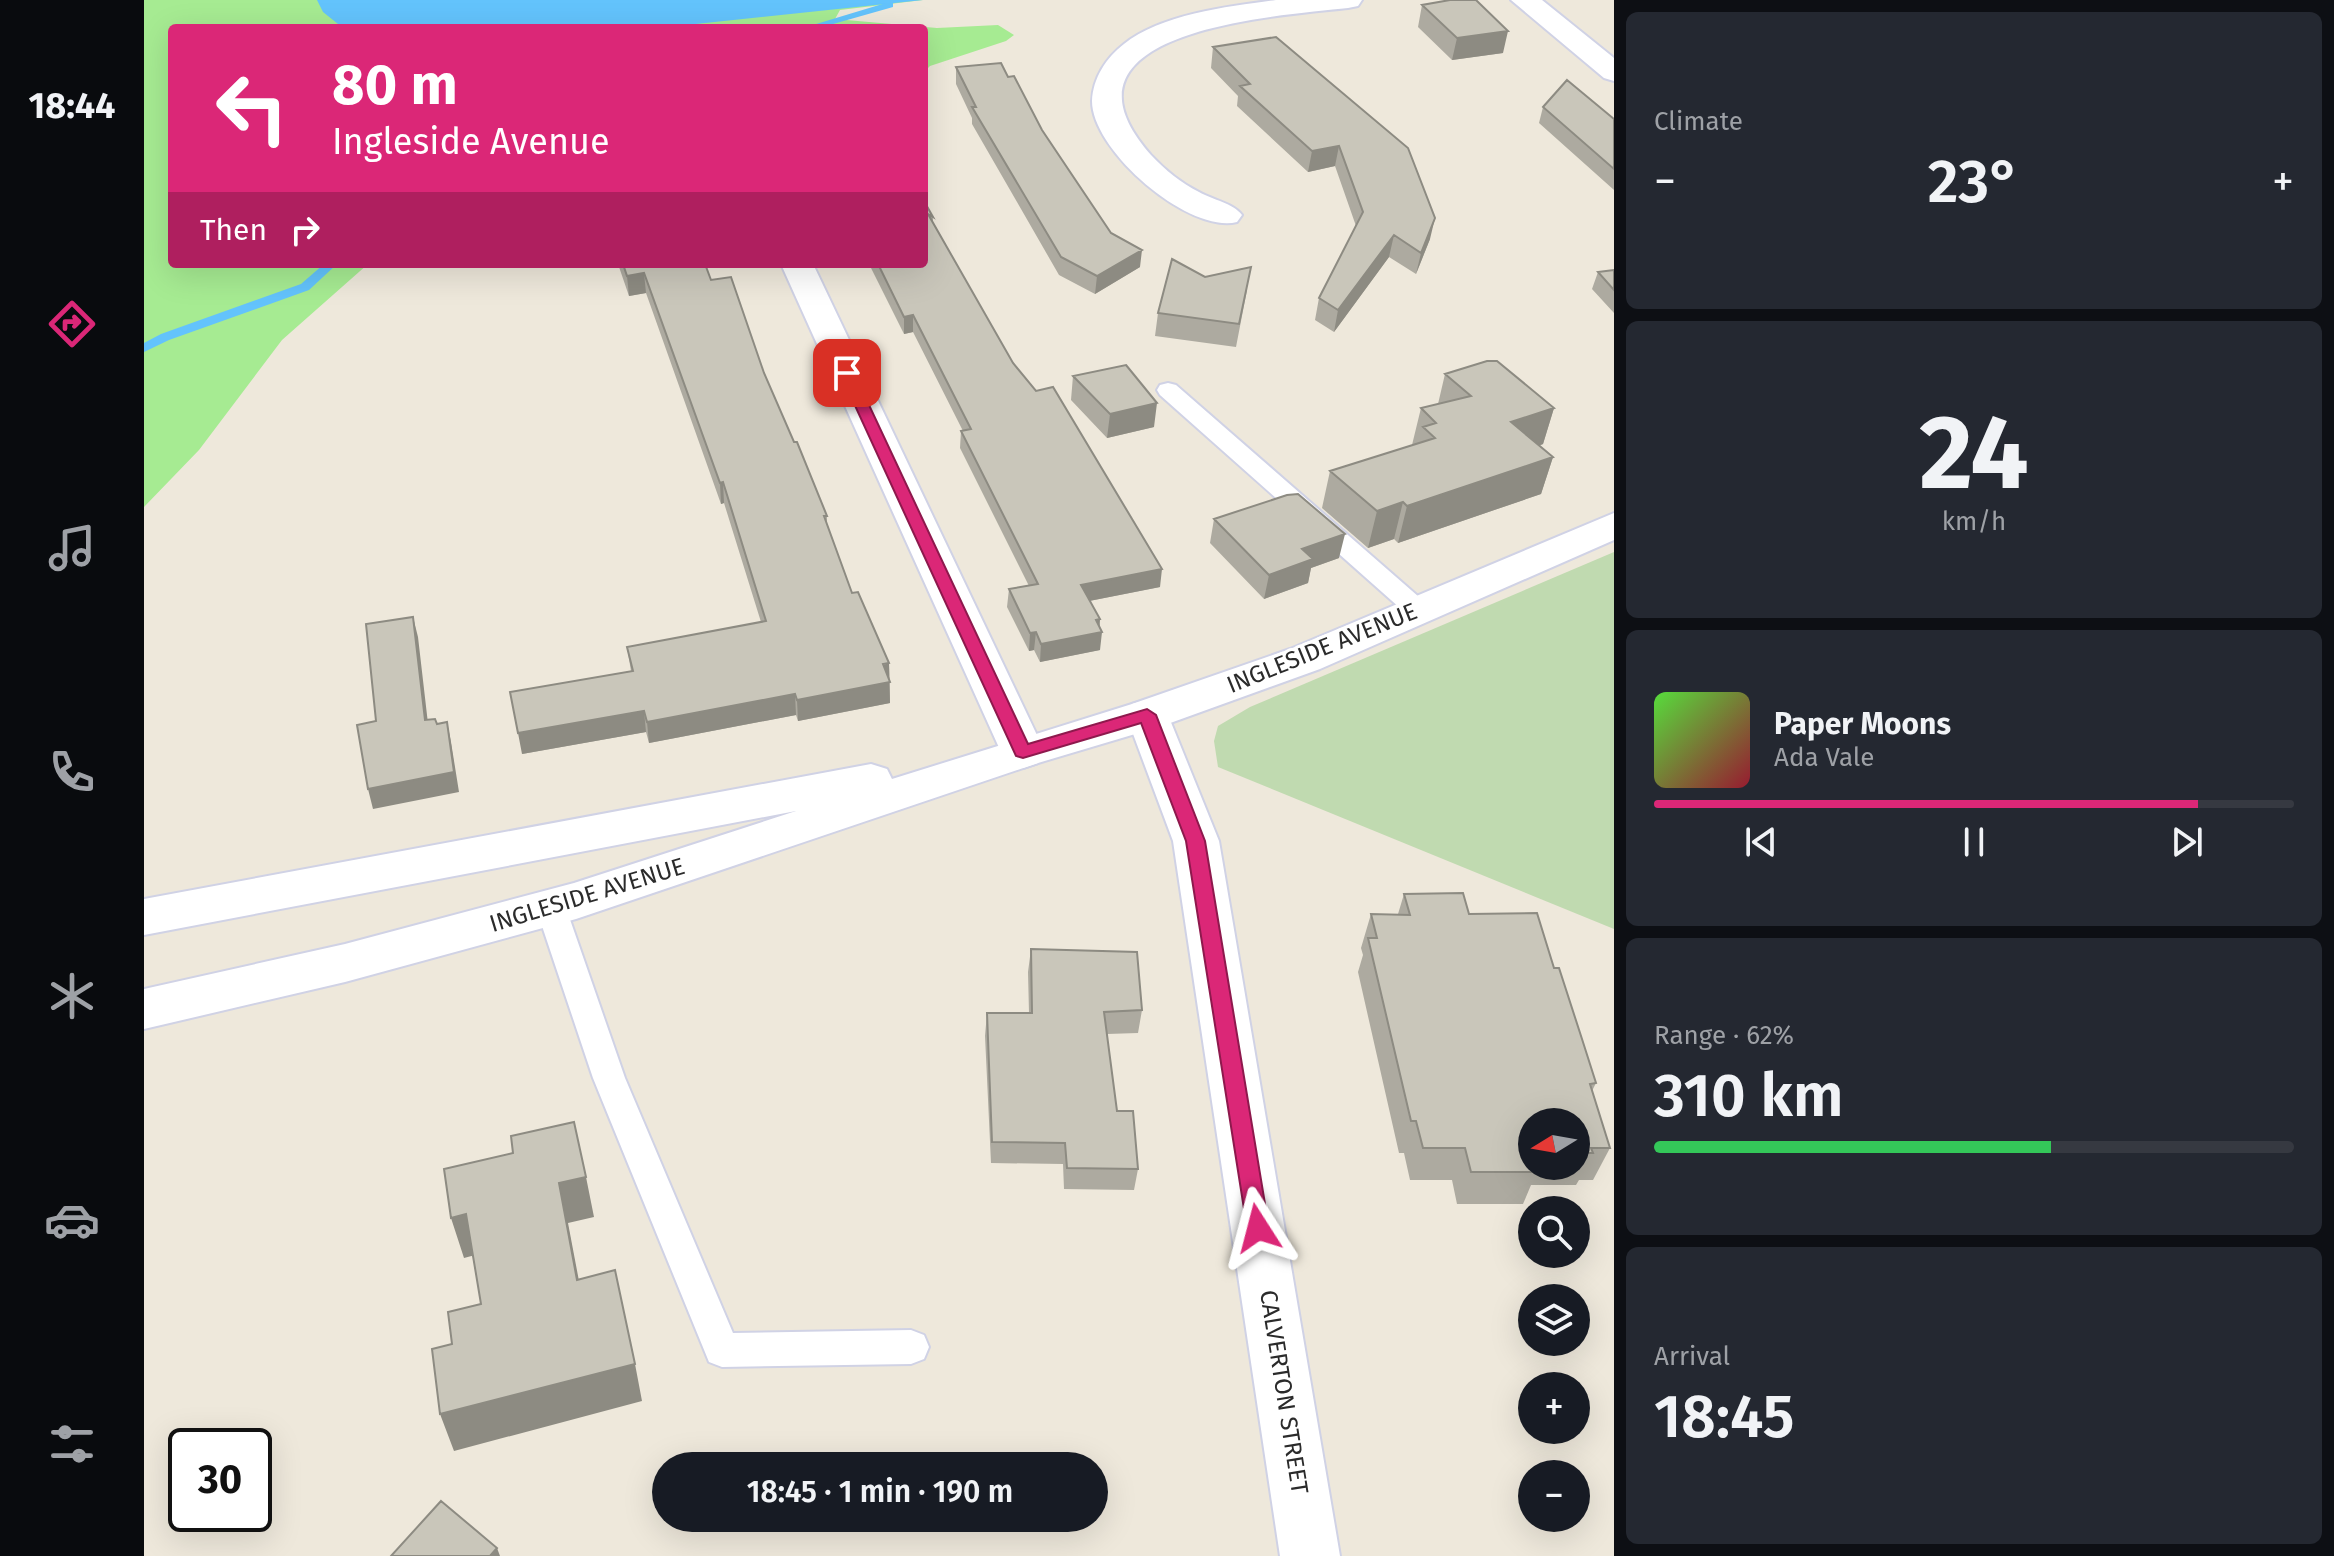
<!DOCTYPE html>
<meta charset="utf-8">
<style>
:root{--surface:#171b24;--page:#242831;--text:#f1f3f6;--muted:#9ea1a6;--line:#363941;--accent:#db2777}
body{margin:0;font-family:"Fira Sans",sans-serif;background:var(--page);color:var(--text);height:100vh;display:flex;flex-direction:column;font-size:30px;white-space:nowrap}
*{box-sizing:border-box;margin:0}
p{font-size:26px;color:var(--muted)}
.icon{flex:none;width:44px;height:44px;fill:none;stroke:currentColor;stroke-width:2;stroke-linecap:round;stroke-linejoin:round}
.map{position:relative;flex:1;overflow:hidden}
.side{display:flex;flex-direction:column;gap:12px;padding:12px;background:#0d0f14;width:720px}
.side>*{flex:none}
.top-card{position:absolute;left:24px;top:24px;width:760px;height:244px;border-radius:8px;box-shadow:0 8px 32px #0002;background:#db2777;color:#fff;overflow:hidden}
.needle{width:52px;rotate:259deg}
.fabs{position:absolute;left:1374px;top:1108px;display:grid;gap:16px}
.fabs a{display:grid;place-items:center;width:72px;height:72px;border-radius:50%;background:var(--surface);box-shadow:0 8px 32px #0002;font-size:40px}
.speed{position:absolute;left:24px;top:1428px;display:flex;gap:16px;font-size:40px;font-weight:700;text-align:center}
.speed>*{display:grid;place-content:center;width:104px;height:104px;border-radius:50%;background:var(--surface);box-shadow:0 8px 32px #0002;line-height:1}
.speed .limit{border:4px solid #111;border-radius:12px;background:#fff;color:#111}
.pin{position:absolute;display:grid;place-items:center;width:68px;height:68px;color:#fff;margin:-34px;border-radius:16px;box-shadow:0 4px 12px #0006}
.me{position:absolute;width:88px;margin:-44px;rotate:351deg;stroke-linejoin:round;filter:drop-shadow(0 0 6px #0008)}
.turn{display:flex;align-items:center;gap:28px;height:168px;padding:0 32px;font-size:36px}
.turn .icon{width:104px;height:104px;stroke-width:2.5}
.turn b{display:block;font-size:56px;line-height:68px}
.then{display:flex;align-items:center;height:76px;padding:0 32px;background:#0003;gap:16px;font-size:30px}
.big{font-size:60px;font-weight:600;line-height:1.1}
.side .card{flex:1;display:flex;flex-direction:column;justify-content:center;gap:12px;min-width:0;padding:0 28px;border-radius:12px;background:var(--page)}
.side .dial{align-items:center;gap:0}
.dial b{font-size:104px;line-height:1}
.song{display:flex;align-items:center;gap:24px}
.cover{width:96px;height:96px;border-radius:12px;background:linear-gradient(135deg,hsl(110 70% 55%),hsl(350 70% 35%))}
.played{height:8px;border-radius:4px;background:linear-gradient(90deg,var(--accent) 85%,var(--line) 85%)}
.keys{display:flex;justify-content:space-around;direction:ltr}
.heat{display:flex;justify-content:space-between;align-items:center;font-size:44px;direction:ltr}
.charge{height:12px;border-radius:6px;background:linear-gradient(90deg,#34c759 62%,var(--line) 0)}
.trip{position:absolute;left:508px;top:1452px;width:456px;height:80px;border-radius:40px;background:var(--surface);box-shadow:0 8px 32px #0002;font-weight:600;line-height:80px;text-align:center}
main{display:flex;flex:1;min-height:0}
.tabs{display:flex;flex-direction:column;width:144px;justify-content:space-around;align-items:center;background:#090b0e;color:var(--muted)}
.tabs .icon{width:56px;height:56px}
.tabs .current{color:var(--accent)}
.tabs b{font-size:36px;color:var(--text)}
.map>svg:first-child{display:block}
.green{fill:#a6eb92}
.cemetery{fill:#c0dab0}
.water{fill:#63c3fc}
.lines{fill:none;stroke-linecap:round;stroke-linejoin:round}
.stream{fill:#63c3fc;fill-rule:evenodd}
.service-casing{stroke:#d0d2e5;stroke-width:4}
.minor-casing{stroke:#d0d2e5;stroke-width:4}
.secondary-casing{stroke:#d0d2e5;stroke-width:4}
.service{fill:#fff;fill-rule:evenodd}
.minor{fill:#fff;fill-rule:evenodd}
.secondary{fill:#fff;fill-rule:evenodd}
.wall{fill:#adaaa0;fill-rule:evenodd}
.shaded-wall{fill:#8d8b82}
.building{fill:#c9c6ba;stroke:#8d8b82;stroke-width:2}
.route{fill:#db2777;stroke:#8e194d;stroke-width:2}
.labels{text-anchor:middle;stroke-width:6;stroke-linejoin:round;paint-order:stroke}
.street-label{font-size:24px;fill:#2b2b2b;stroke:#fff}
</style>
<main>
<nav class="tabs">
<b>18:44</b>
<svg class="icon current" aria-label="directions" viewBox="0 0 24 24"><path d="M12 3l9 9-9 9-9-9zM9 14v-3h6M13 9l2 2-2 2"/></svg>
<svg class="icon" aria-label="music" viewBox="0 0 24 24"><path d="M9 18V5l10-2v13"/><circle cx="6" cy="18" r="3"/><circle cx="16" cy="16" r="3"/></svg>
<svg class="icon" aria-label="phone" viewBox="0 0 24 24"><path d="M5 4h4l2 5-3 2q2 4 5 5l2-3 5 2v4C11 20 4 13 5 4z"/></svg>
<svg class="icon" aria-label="climate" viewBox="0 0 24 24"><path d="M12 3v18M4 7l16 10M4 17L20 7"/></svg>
<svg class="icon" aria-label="car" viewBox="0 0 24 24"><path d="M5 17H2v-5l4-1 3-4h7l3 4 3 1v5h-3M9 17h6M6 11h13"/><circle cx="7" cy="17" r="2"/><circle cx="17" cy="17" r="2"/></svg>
<svg class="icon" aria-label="filters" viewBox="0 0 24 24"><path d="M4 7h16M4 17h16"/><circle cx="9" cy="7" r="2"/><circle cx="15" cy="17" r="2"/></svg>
</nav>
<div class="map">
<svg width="1470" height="1556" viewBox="0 0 1470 1556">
<rect width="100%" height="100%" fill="#eee8db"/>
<!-- green -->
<path class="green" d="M0,0H779L696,10L691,19L793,28L854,25L870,35L862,41L786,66L780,72V28H28V264H224L138,340L55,450L0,507Z"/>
<!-- cemetery -->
<path class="cemetery" d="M1470,552V929L1074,767L1070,741L1074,726L1106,707Z"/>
<!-- water -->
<path class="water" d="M173,0H779L514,28H199L179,12Z"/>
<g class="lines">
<!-- stream -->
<path class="stream" d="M745,2L749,3V7L675,28H659Z
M180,264H193L165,290L25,340L0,352V343L17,334L157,284Z"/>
<!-- service casing -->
<g class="service-casing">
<path id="service" d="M1024,383L1032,385L1283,604L1287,610L1283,616L1274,619L1265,616L1016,395L1013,390L1016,385Z
M407,896L418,900L422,908L481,1078L589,1333L767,1330L780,1335L785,1347L780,1359L767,1364L578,1367L565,1362L449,1078L392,908L396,900Z"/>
</g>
<!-- minor casing -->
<g class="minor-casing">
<path id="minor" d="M1132,0H1218L1214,6L1204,8C1132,16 896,30 1007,155C1021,170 1037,183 1055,192C1069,200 1089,203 1098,215L1093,222C1045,234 948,151 948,101C949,78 962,58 980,44C1017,14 1087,6 1132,0Z
M1367,0H1398L1470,58V81L1460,78Z
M637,264H669L901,752L894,763L879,768L864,763L857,752Z
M1003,700L1018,704L1024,715L1075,841L1196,1556H1136L1029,841L982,715L988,704Z"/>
</g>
<!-- secondary casing -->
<g class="secondary-casing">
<path id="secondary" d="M1470,513V540L1176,669L1018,726L894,763L432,919L201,982L0,1029V989L201,944L430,883L652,811L0,935V899L727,764L743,769L748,779L988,704L1146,649Z"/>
</g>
<!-- service -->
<use href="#service" class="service"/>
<!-- minor -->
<use href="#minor" class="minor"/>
<!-- secondary -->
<use href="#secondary" class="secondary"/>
</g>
<!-- wall -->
<path class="wall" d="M1278,5L1359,53L1308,60L1274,27Z
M1132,37L1286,239L1272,274L1245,257L1190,332L1171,320L1175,298L1212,226L1191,166L1164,172L1093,106L1094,96L1067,68L1069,47Z
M812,67L864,77L898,130L967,233L996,267L951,294L915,275L828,124V118L812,84Z
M1399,107L1470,119V190L1395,123Z
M780,201L789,217V222L869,363L1016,587L945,601L956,619V650L896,662L890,650L885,651L863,607L865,589L885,586L816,448L817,431H819L769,332L760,334L725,264H780Z
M474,264H561L567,280L620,373L683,516V525L708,593L745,663L746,703L654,721L652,715L505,743L502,732L378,754L487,671L483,647L617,622L580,503L577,504L502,293L485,296Z
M1470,270V313L1448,289L1454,272Z
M1061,277L1103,290L1092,347L1011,336L1014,313Z
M1301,374L1410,408L1399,444L1395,446L1409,457L1397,494L1254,543L1250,539L1224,548L1178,508L1186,471L1268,445L1277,408L1294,404Z
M929,376L1010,427L963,438L927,400Z
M1070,519L1195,558L1167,568L1164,583L1120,599L1066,543Z
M1260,894L1325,914L1410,968L1452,1083L1448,1091L1466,1148L1449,1180H1435L1432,1185H1387L1379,1204H1313L1308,1180H1266L1260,1153H1255L1214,972L1219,955L1217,948L1227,914H1254ZM1388,1122H1432V1166H1388Z
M887,949L998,1010L994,1033L963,1034L973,1111L994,1169L990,1190L920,1189L919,1164L847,1163L841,1036L843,1013H885L884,972Z"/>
<!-- shaded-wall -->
<path class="shaded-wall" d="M1364,31L1359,53L1308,60L1313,38Z
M1195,146L1191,166L1164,172L1168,151Z
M1291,218L1286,239L1272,274L1277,253Z
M1250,235L1245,257L1190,332L1194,310Z
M998,250L996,267L951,294L953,276Z
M500,273L502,293L485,296L483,276Z
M769,315V332L760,334V317Z
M1013,403L1010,427L963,438L966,414Z
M1410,408L1399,444L1357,459L1367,422Z
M1409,457L1397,494L1254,543L1263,506Z
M579,482L580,503L577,504L576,483Z
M1259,502L1250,539L1224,548L1233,511Z
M1201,534L1195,558L1167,568L1164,583L1120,599L1125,575L1158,549Z
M1018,569L1016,587L935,603L937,585Z
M269,617L274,637L286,741L281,720Z
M956,619L954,633L958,632L956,650L896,662L897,644Z
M892,632L890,650L885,651L886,633Z
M745,663L746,703L654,721L653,700Z
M651,694L652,715L505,743L503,722Z
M500,711L502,732L378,754L374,733Z
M303,722L307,742L315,792L229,809L224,789Z
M442,1177L450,1217L424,1223L442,1318L433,1280L415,1183Z
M322,1214L335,1254L320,1258L307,1218Z
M491,1364L498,1401L310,1451L296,1414Z
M353,1548L356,1556H346Z"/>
<!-- building -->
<path class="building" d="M1306,0H1332L1364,31L1313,38L1278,5Z
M1132,37L1264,148L1291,218L1277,253L1250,235L1194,310L1175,298L1219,212L1195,146L1168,151L1096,86L1106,84L1069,47Z
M857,63L864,77L870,76L898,130L967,233L998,250L953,276L917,257L828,107H832L812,67Z
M1423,80L1470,119V169L1399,107Z
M780,201L789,217L784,214L869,363L892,391L909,387L1018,569L937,585L956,619L952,620L958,632L897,644L892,632L886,633L865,589L894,584L817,431L827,429L769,315L760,317L734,264H780V213H782L780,211Z
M1028,259L1061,277L1107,267L1095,324L1014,313Z
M479,264H561L567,280L587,277L620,373L650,442H653L683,516H680L708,593L714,592L745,663L739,664L746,682L653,700L651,694L503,722L500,711L374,733L366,692L489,671L483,647L622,621L579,482L576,483L500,273L483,276Z
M1470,270V290L1454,272Z
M1343,361H1353L1410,408L1367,422L1409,457L1263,506L1259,502L1233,511L1186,471L1291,438L1279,427L1292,423L1277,408L1327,396L1301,374Z
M982,365L1013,403L966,414L929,376Z
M1154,494L1201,534L1158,549L1169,559L1125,575L1070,519L1143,495Z
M269,617L281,720L291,719L293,724L303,722L310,772L224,789L213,725L232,721L222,624Z
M1319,893L1325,914L1393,913L1410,968H1415L1438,1039L1452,1083L1446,1084L1466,1148H1447L1449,1153H1432V1122H1388V1166H1392L1394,1172H1327L1321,1148H1279L1272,1121H1267L1224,938H1233L1227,914L1266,915L1260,894Z
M887,949L993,952L998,1010L960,1012L973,1111H989L994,1169L923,1168L921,1143L848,1142L843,1013H888Z
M430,1122L442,1177L415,1183L433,1280L471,1270L491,1364L296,1414L288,1349L308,1344L304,1312L337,1304L322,1214L307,1218L300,1169L369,1153L367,1136Z
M297,1501L353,1548L346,1556H247Z"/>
<!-- route -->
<path class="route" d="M703,369L710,373L884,744L1003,709L1012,715L1061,841L1125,1228L1122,1235L1114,1238L1106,1235L1103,1228L1042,841L997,723L879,758L872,756L696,373Z"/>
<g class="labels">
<!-- street labels -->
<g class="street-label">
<text transform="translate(1178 648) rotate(-22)" y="8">INGLESIDE AVENUE</text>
<text transform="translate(443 895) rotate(-17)" y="8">INGLESIDE AVENUE</text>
<text transform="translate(1140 1392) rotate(81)" y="8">CALVERTON STREET</text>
</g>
</g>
</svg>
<div class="fabs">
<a><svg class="needle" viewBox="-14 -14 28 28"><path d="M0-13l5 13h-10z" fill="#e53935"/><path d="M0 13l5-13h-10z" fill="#9ea1a6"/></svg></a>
<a><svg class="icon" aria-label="search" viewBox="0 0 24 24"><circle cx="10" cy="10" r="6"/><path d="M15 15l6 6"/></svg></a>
<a><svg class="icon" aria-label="layers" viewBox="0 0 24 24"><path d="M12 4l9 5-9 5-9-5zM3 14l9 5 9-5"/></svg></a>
<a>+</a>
<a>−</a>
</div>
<div class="speed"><div class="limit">30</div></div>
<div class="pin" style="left:703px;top:373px;background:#d93025"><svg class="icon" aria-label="arrive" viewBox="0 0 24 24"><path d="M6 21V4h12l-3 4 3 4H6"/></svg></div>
<svg class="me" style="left:1114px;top:1228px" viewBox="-20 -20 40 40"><path d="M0-17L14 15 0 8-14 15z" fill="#db2777" stroke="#fff" stroke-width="4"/></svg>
<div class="trip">18:45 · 1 min · 190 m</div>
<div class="top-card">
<div class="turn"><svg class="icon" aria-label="left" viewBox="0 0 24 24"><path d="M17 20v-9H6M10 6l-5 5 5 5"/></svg><div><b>80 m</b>Ingleside Avenue</div></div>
<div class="then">Then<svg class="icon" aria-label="right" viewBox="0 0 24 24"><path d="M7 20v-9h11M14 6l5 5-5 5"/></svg></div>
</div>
</div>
<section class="side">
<div class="card"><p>Climate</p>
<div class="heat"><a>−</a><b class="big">23°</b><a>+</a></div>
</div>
<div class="card dial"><b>24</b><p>km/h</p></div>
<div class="card">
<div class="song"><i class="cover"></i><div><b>Paper Moons</b><p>Ada Vale</p></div></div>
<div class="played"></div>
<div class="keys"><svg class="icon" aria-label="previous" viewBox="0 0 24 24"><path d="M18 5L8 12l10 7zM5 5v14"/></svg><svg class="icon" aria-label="pause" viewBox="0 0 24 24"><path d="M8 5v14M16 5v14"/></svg><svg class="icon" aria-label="next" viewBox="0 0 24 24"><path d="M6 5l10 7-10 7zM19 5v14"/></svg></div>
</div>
<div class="card"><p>Range · 62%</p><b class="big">310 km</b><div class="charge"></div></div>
<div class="card"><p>Arrival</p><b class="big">18:45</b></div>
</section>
</main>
